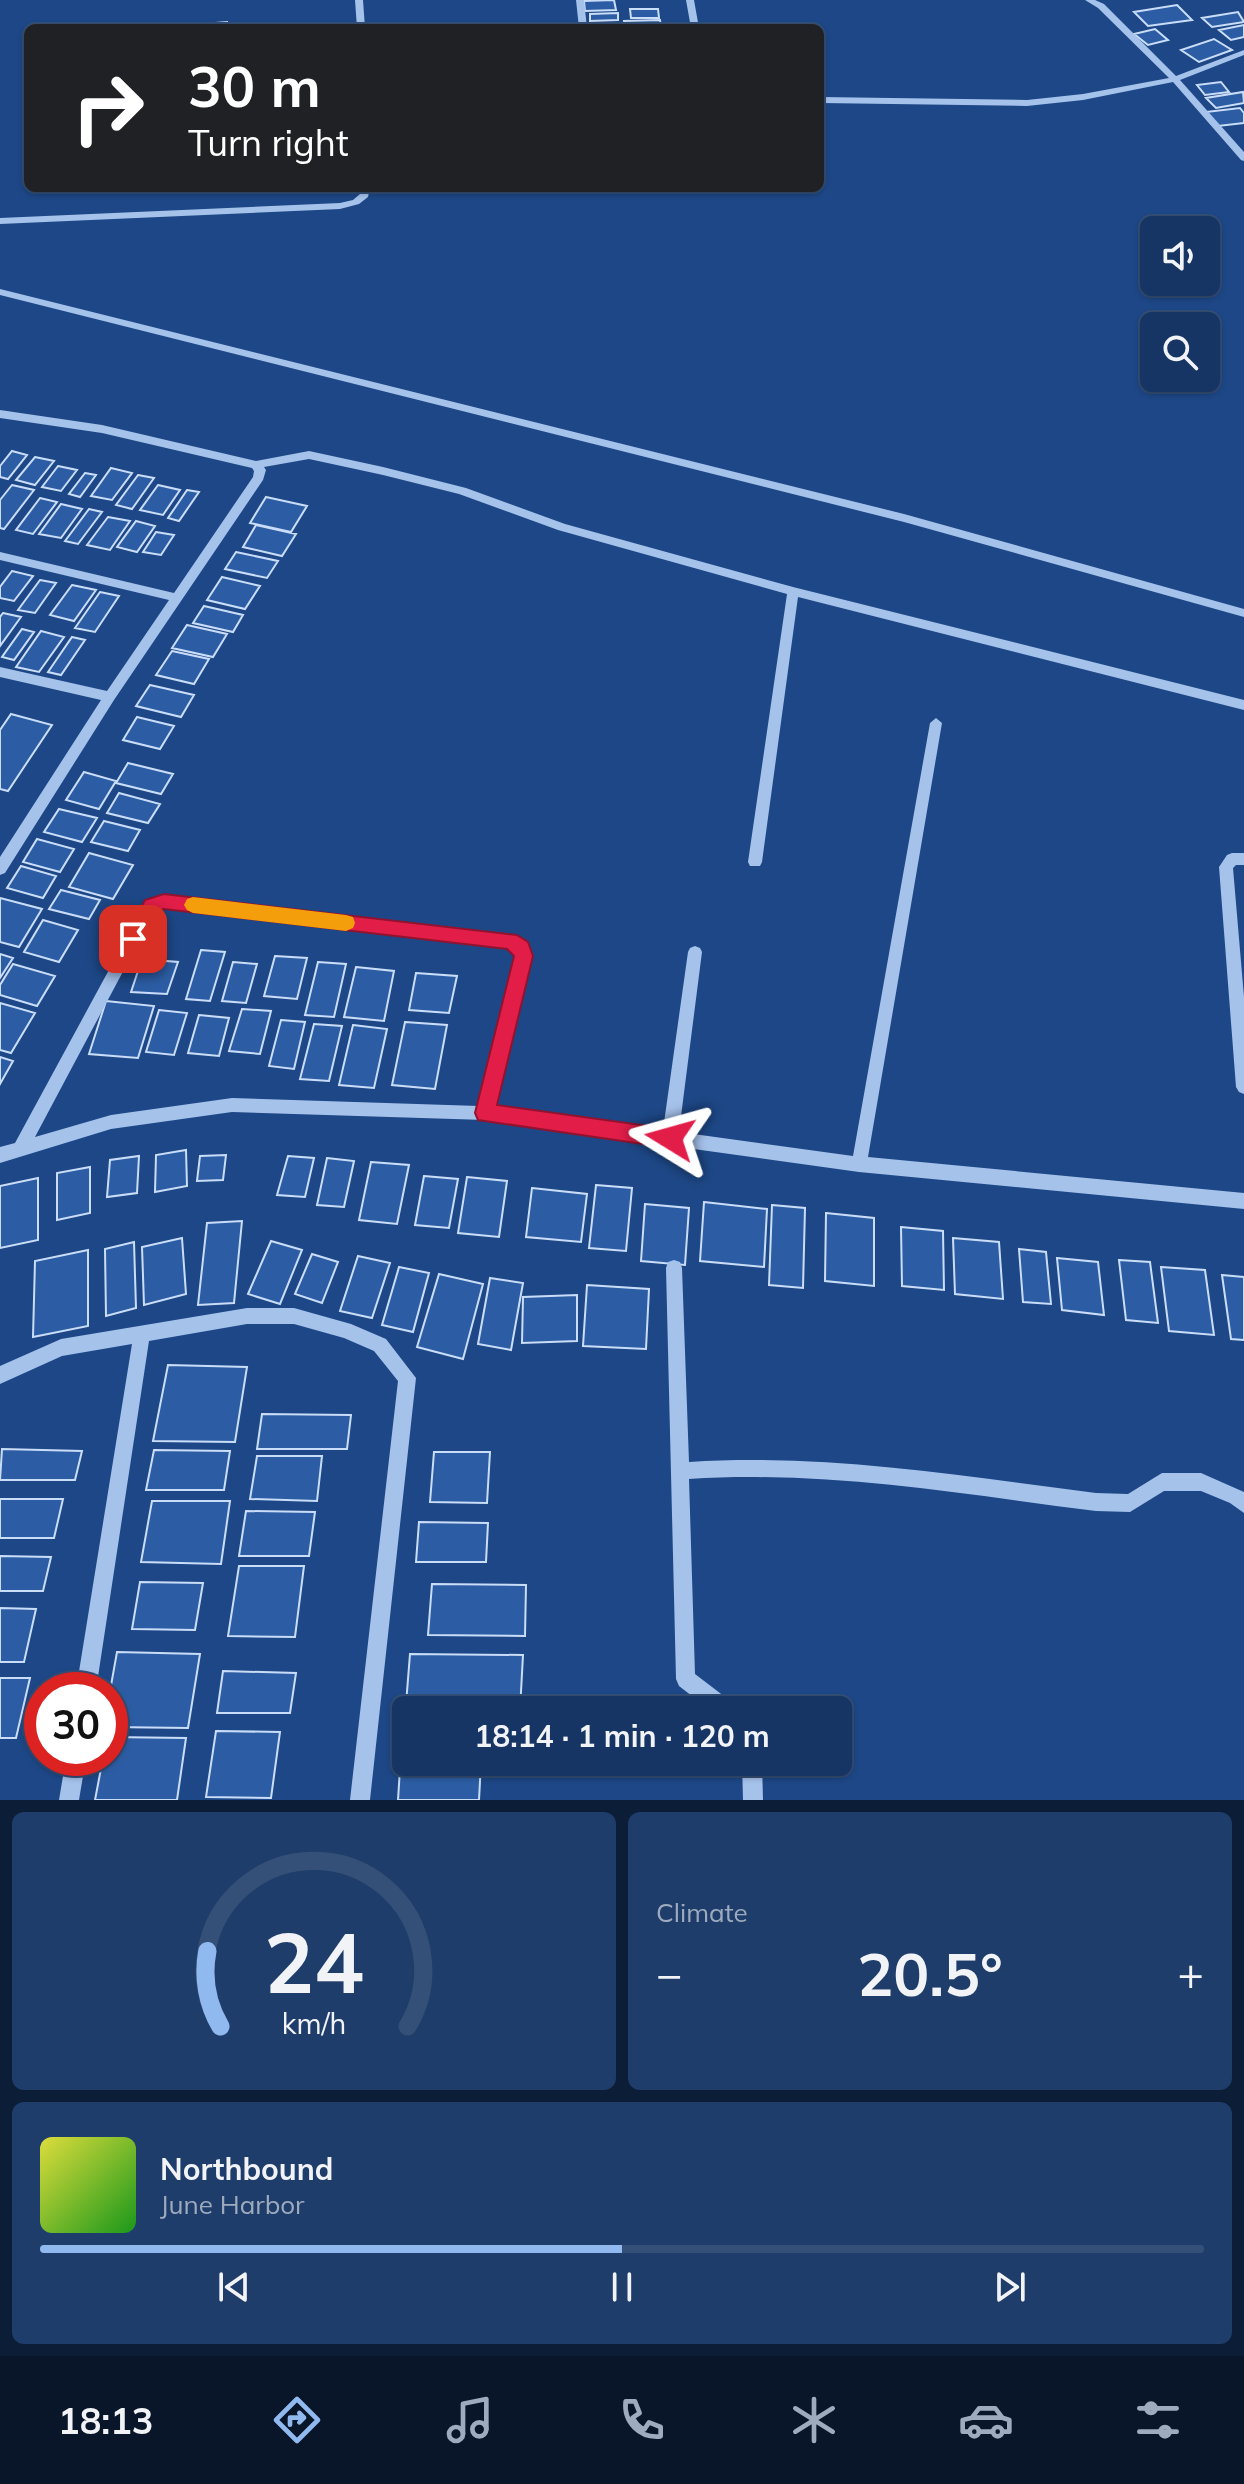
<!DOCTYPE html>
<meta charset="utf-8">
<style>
:root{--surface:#163564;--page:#1f3d6a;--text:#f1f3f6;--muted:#9eabbf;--line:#355078;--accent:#90b9f0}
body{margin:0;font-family:Mulish,sans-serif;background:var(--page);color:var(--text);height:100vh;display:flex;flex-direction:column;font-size:30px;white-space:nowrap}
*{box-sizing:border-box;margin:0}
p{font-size:26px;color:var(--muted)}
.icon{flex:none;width:44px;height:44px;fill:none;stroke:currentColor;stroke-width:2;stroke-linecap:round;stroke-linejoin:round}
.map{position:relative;height:1800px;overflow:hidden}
.panel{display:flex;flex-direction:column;gap:12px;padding:12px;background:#0c1d37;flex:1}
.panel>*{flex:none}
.banner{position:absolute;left:24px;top:24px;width:800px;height:168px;border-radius:12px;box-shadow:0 2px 6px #0004,0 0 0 2px var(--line);background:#202124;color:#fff;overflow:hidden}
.buttons{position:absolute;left:1140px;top:216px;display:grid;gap:16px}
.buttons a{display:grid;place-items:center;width:80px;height:80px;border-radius:12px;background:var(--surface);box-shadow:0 2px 6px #0004,0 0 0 2px var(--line);font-size:40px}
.speed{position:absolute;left:24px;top:1672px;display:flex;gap:16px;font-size:40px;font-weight:700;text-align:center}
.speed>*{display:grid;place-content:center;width:104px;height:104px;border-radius:50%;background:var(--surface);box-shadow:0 2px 6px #0004,0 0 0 2px var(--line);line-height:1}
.speed .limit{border:12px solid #d22;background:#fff;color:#111}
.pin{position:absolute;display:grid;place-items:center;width:68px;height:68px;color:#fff;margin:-34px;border-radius:16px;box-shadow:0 4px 12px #0006}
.me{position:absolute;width:88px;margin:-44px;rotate:278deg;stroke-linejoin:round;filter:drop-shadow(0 0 6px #0008)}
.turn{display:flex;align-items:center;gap:28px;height:168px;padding:0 32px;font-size:36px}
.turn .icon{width:104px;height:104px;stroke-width:2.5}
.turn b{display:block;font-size:56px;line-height:68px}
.big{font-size:60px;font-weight:700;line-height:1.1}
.panel .tile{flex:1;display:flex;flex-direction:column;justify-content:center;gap:12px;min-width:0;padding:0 28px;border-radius:12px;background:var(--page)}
.panel .dial{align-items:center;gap:0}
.dial svg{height:208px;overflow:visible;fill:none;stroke:var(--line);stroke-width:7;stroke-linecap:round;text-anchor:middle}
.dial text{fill:var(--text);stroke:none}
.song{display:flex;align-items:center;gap:24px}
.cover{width:96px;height:96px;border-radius:12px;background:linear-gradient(135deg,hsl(60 70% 55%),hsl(120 70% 35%))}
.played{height:8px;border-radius:4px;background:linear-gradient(90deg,var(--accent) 50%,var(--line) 50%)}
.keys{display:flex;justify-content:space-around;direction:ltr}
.heat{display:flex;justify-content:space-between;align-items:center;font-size:44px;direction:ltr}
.panel .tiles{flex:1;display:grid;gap:12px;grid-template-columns:1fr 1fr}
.tile:last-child{grid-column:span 2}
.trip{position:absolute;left:392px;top:1696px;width:460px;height:80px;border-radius:12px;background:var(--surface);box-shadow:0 2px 6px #0004,0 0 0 2px var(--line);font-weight:700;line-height:80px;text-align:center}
.tabs{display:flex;height:128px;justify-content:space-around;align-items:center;background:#091528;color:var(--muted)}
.tabs .icon{width:56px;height:56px}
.tabs .current{color:var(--accent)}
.tabs b{font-size:36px;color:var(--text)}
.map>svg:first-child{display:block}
.building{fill:#2c5da4;stroke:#caddf8;stroke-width:2}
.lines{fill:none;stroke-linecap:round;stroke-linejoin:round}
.minor{fill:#a5c2eb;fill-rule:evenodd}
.route{fill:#e11d48;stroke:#92132f;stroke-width:2}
.slow{fill:#f59e0b}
</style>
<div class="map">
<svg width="1244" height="1800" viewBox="0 0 1244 1800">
<rect width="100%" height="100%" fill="#1d4786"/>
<!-- building -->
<path class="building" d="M614,0L616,10L585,11L584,1Z
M1177,5L1192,20L1148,26L1134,12Z
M630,9H658L659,18H631Z
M1238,12L1244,22L1212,27L1202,18Z
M618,13V20L590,21V14Z
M660,20L661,27L625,28L624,21Z
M227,22V28H190V25Z
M1244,25V37L1231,40L1219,30Z
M1155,29L1168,40L1148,45L1134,34Z
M1214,39L1232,50L1199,62L1181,50Z
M1221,82L1229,92L1205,95L1197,85Z
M1243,92L1244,103L1216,108L1206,98Z
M1240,108L1244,113V123L1218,126L1206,112Z
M12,451L27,455L8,479L0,477V466Z
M35,457L54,461L35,485L16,480Z
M58,466L77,470L61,491L42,487Z
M111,468L132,473L112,500L91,496Z
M85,473L96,475L80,497L69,494Z
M138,475L154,478L132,509L116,505Z
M12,485L34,490L4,529L0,528V500Z
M158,485L180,490L163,515L140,510Z
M187,490L199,492L179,521L168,518Z
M266,497L307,506L291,532L250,523Z
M40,498L57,502L33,534L16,530Z
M61,504L82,509L61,538L39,534Z
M89,509L102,512L78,544L65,541Z
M108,517L130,521L110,550L87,545Z
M136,521L155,526L137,552L117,547Z
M256,525L296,534L282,556L243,547Z
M156,532L174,535L161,555L143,552Z
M236,552L278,561L267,578L225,569Z
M12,571L33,576L14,601L0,598V587Z
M222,577L260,586L245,609L207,600Z
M40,580L56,583L35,613L18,610Z
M72,585L96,590L74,621L50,615Z
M100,592L119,596L95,632L75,628Z
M204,606L243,615L233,632L193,623Z
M3,613L21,617L0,646V617Z
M187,625L227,634L213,657L172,648Z
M22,629L34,632L14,660L2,657Z
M41,631L64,637L39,672L16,667Z
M72,637L85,640L61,675L48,672Z
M172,651L209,659L194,684L156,675Z
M150,685L194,695L181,717L136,706Z
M11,714L52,725L8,791L0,789V730Z
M137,717L174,726L160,749L123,740Z
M128,763L173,774L161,794L116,783Z
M84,772L116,781L99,809L66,800Z
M119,793L160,804L148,823L107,813Z
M59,809L97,818L82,842L44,832Z
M104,821L140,830L128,851L91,842Z
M37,839L74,849L60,872L23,862Z
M89,853L133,865L113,899L69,887Z
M21,866L56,876L43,898L7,888Z
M61,890L100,900L89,919L49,909Z
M0,898L42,909L19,947L0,942Z
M43,920L78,930L59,962L24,952Z
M201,950L225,952L210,1001L186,999Z
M0,954L13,958L0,978Z
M275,956L307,958L297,999L264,996Z
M142,959L178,962L167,994L131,992Z
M233,962L257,964L246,1003L222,1001Z
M318,962L346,964L334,1017L305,1015Z
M13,964L55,976L37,1006L0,995V985Z
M356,967L394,971L384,1021L344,1017Z
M416,973L457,976L449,1013L409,1010Z
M106,1001L154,1006L138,1058L89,1054Z
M0,1003L35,1013L11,1053L0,1050Z
M242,1009L271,1011L260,1054L229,1051Z
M159,1010L187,1013L174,1055L146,1052Z
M199,1015L229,1018L219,1056L188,1053Z
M281,1020L305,1022L294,1069L269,1066Z
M405,1022L447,1025L435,1089L392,1085Z
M314,1024L342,1026L329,1081L300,1079Z
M353,1025L387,1029L374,1088L339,1085Z
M0,1057L13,1061L0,1084Z
M186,1150L187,1186L155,1192L156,1155Z
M226,1155L223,1180L197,1181L200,1156Z
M139,1156L137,1193L107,1197L110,1160Z
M288,1156L314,1158L305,1197L277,1195Z
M327,1158L354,1161L344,1207L317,1205Z
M371,1162L409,1165L397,1224L359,1220Z
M90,1167V1213L57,1220V1173Z
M424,1176L458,1179L449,1228L415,1225Z
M467,1177L507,1181L499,1237L458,1233Z
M38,1178V1240L0,1248V1186Z
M596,1185L632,1188L626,1251L589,1248Z
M532,1188L587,1194L581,1242L526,1237Z
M704,1202L767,1209L764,1267L700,1261Z
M645,1204L689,1208L685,1265L641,1261Z
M772,1205L805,1208L803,1288L769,1285Z
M826,1213L874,1218V1286L825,1281Z
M242,1221L234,1303L198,1305L207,1223Z
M901,1227L943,1231L944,1290L902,1286Z
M182,1238L186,1294L144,1305L142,1247Z
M953,1238L999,1242L1003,1299L955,1294Z
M271,1241L302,1250L280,1304L248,1294Z
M134,1242L136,1308L106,1316L105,1249Z
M1019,1249L1046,1252L1051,1304L1023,1302Z
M88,1250V1326L33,1337L35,1261Z
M312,1254L338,1262L322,1303L295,1294Z
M358,1256L390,1263L372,1318L340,1311Z
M1057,1258L1098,1262L1104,1315L1062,1310Z
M1119,1260L1150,1262L1158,1323L1126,1320Z
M399,1267L429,1273L413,1332L382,1325Z
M1161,1267L1205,1270L1214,1335L1169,1331Z
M439,1274L483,1284L463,1359L417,1347Z
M1222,1275L1244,1277V1340L1231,1339Z
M490,1278L523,1283L511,1350L478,1344Z
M587,1285L649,1289L646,1349L583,1346Z
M577,1295V1341L522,1343L523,1297Z
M168,1365L247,1367L235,1442L153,1441Z
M262,1414L351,1415L347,1449H257Z
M2,1449L82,1451L75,1480H0Z
M154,1450L230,1451L224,1490H146Z
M434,1452H490L487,1503L430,1502Z
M257,1456H322L317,1501L250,1499Z
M0,1499H63L54,1538H0Z
M152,1501H230L221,1564L141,1562Z
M246,1511L315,1512L309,1556H239Z
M419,1522L488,1523L486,1562H416Z
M0,1556L51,1557L43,1591H0Z
M239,1566H304L295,1637L228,1636Z
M140,1582L203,1583L195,1630L132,1629Z
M432,1584L526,1585L525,1636L428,1635Z
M0,1608L36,1609L24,1662H0Z
M117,1652L200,1654L188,1728L110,1727V1691Z
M410,1654L523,1655L520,1710H406L404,1729Z
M223,1671L296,1673L290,1713H217Z
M0,1678H30L16,1738H0Z
M216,1731L280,1732L271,1798L206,1797Z
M110,1737L186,1738L177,1800H95L103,1758H110Z
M401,1753H406V1762H481L479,1800H398Z"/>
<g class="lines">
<!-- minor -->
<path class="minor" d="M355,0H363L365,28H357Z
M576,0H584L587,28H579Z
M686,0H694L699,28H691Z
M1085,0H1095L1104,4L1176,76L1244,50V55L1180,80L1244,152V161L1241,160L1173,82L1083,100L1027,106L820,103V97L1027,100L1083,94L1169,78L1098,8Z
M360,188H370L368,197L359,204L340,209L0,224V218L340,203L353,200L360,194Z
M0,289L904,514L1244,609V617L904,522L0,295Z
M0,410L102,425L256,461L309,451L383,467L466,488L565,524L793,587L1244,700V710L798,597L762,862L760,866H750L748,862L787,594L558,530L459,494L383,475L309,459L264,467L266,470L263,480L114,700L5,873L0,875V857L101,700L0,677V667L107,691L169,600L0,560V552L174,593L253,477L254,471L252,468L102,433L0,418Z
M936,718L942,723L868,1157L1244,1193V1209L859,1172L485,1120L232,1112L111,1129L0,1163V1147L15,1143L142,909L147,902L164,895L516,937L527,944L530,956L494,1107L663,1130L688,952L690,948L695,946L700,948L702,952L679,1132L853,1156L930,723ZM165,907L508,947L515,951L516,956L479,1106L232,1098L111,1115L35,1137L152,917L157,910Z
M1232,853H1244V865H1236L1233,868L1244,997V1094L1239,1092L1236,1087L1219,867L1227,855Z
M674,1260L680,1262L682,1268L689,1462C826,1453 960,1476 1096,1493L1128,1494L1162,1473H1201L1244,1492V1513L1230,1503L1201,1491H1164L1130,1512L1096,1511C961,1494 826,1470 689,1479L695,1674L733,1703L736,1710H710L679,1686L676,1679L666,1268L668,1262Z
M247,1308H294L351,1324L386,1339L416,1378L370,1800H350L398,1381L374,1351L344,1338L294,1324H247L149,1341L96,1690H76L132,1344L62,1356L0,1384V1366L61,1339Z
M66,1758H86L79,1800H59Z
M742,1762H762L763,1800H743Z"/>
</g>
<!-- route -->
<path class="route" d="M164,894L517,935L528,942L533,956L497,1105L670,1129L677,1132L680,1138L677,1145L670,1148L478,1120L475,1113L514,956L507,949L164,909L158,911L140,945H126L124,939L145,900Z"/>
<!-- slow -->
<path class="slow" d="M193,897L346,915L353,917L355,923L353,928L346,931L193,913L187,910L184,905L187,899Z"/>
</svg>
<div class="buttons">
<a><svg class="icon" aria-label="sound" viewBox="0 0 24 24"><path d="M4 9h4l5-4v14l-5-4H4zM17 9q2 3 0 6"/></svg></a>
<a><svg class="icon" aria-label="search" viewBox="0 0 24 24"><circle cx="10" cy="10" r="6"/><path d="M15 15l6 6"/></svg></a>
</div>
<div class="speed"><div class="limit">30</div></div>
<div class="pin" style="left:133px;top:939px;background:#d93025"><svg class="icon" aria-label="arrive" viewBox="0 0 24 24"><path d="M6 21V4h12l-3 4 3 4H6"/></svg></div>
<svg class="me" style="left:670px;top:1138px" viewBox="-20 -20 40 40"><path d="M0-17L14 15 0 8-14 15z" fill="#e11d48" stroke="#fff" stroke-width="4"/></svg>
<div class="trip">18:14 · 1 min · 120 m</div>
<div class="banner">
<div class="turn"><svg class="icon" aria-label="right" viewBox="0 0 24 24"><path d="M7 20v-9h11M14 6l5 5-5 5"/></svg><div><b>30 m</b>Turn right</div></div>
</div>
</div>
<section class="panel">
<div class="tiles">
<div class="tile dial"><svg viewBox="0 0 100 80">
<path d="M14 69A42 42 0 1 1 86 69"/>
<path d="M14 69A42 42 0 0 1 9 40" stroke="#90b9f0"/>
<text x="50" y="56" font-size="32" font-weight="700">24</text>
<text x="50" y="72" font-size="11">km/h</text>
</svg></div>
<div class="tile"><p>Climate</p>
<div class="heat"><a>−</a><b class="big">20.5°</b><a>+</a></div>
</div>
<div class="tile">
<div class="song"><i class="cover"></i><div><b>Northbound</b><p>June Harbor</p></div></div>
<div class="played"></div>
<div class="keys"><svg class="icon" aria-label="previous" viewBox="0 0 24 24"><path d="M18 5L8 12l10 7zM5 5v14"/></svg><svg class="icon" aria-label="pause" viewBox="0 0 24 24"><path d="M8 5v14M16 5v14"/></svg><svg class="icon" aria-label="next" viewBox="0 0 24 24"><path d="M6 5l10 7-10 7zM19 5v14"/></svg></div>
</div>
</div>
</section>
<nav class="tabs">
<b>18:13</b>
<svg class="icon current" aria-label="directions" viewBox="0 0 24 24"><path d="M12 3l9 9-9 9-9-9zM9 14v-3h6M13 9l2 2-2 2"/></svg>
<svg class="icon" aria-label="music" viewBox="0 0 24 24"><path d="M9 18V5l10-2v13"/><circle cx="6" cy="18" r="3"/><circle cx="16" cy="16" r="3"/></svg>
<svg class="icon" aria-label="phone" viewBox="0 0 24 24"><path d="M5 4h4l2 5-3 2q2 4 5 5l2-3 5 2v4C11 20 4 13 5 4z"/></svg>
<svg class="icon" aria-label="climate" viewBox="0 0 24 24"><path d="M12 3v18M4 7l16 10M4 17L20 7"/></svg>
<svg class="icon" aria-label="car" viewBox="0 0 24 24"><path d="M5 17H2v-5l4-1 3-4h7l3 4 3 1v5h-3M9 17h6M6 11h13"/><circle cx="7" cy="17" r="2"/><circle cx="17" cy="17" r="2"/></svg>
<svg class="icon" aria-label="filters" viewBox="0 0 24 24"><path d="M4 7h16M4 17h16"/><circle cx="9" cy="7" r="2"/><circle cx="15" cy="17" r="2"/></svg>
</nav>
